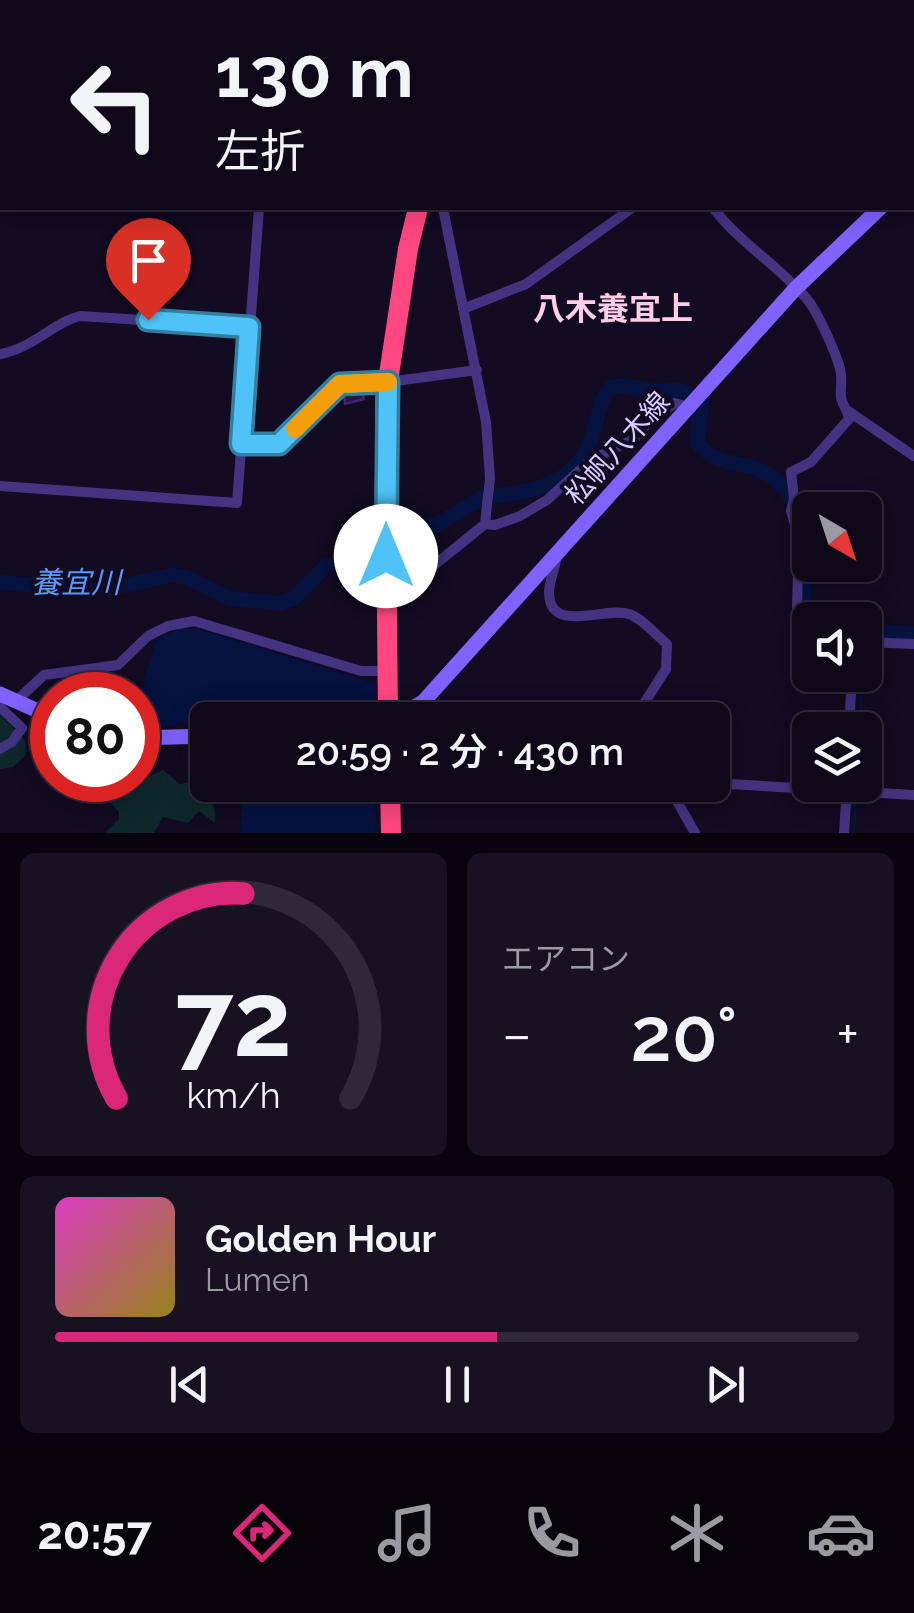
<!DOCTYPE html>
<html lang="ja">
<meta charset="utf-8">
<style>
:root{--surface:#0e0819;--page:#171122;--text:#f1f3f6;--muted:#9b9aa2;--line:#2e2938;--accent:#db2777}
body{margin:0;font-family:Raleway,"Noto Sans JP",sans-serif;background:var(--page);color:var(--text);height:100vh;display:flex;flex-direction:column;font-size:38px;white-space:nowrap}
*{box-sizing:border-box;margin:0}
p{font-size:32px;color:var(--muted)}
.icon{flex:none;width:55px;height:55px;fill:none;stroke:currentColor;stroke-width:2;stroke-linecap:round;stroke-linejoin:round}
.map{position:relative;height:833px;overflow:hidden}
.drawer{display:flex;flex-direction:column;gap:20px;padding:20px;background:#08040e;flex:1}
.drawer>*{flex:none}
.guide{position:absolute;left:0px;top:0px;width:915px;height:210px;box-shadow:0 5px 25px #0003,0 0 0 2px var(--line);background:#0e0819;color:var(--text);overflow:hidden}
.needle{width:65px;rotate:141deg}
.buttons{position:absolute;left:792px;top:492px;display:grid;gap:20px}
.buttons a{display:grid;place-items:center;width:90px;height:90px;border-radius:15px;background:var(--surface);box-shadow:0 5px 25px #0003,0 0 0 2px var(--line);font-size:50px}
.speed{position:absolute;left:30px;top:672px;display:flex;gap:20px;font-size:50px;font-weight:700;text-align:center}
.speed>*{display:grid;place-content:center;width:130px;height:130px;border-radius:50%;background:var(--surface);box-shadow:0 5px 25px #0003,0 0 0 2px var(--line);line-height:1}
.speed .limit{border:15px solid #d22;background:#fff;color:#111}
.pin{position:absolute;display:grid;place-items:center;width:85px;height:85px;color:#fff;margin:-102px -42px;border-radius:50% 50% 50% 0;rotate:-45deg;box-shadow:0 0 10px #0007}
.pin .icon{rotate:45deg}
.me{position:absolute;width:110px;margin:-55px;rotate:0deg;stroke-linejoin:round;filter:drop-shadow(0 0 8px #0008)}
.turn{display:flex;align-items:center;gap:35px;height:210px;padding:0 50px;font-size:45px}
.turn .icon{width:130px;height:130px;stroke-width:2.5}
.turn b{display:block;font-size:70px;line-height:85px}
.big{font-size:75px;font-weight:600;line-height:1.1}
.drawer .widget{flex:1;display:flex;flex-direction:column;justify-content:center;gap:15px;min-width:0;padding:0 35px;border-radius:15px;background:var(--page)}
.drawer .dial{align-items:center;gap:0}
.dial svg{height:260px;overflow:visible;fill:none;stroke:var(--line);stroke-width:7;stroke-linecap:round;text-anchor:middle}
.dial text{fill:var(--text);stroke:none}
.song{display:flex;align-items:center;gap:30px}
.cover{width:120px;height:120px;border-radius:15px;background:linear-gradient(135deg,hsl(310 70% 55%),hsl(50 70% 35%))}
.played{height:10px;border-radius:5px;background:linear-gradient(90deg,var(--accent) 55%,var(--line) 55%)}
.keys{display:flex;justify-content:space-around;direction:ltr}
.heat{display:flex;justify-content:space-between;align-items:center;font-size:55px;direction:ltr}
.drawer .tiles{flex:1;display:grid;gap:20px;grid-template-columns:1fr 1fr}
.widget:last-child{grid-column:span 2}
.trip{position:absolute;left:190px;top:702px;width:540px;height:100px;border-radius:15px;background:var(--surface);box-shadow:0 5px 25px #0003,0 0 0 2px var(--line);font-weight:600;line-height:100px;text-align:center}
.dock{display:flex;height:160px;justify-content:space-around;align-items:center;background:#06030a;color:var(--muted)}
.dock .icon{width:70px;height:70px}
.dock .on{color:var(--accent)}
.dock b{font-size:45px;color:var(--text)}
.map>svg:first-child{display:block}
.green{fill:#0e272b}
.water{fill:#06123f}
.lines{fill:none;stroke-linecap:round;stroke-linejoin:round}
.stream{stroke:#06123f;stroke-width:2.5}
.river{stroke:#06123f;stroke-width:15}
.building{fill:#261643;stroke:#412770;stroke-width:2.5}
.street{stroke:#433482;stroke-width:10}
.secondary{stroke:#7f62ff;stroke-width:15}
.highway{stroke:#ff4681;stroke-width:20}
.route-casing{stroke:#337fa1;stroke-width:25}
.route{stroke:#4fc3f7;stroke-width:18}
.slow{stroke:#f59e0b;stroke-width:18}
.labels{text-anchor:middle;stroke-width:8;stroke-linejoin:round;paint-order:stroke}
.street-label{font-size:28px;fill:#d9cbff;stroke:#120b21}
.water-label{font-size:30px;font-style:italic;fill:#5998ff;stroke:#120b21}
.quarter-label{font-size:32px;font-weight:bold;fill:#ffcde5;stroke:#120b21}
</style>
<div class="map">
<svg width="914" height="833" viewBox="0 0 914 833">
<rect width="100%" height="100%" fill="#120b21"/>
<!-- green -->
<path class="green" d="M0,715L25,740L26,755L13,767L0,769Z
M163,770L180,784L195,781C208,793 217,805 215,823L199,811L188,823L163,817L154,833H105L119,819V812L110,802L136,783Z"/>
<!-- water -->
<path class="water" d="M195,628L376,684V713L368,715L366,720H216L203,717L150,731C131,706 149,667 157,639L178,629Z
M226,785H365L368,794L375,797L376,833H240L242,796Z"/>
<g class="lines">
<!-- stream -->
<path class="stream" d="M860,730L862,675
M854,833L856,795"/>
<!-- river -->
<path class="river" d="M702,403L697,442C719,471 744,457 772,477C823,515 793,581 809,624
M496,496C547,491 584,478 596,422C600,408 601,397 612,387C629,384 640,390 655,391C669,392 675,386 688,394
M394,538L414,527L437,525L485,496
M0,582L38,586L61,580L110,589L171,575L185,577L232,599L280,603L293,599L326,566L372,552
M865,631L914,634"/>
</g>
<!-- building -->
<path class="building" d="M362,391L364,399L345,404L344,392Z"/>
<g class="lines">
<!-- street -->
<path class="street" d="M606,0L608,2
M704,0L706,2
M804,0L806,2
M842,0L844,2
M114,2L115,0
M505,2L510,0
M900,2L903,0
M912,92L914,93
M0,124L2,125
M0,204L2,203
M443,208L486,422L490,478L485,524
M713,208C740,243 779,266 807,299C817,311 840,360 841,375C842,382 840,390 841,398C843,406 848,411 849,419L811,462L791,472L794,499L791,511L799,539L797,607L810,638
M463,309L526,284L632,208
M0,354C34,348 54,322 80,316L249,327
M848,411L914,456
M241,444H279L340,383L388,382L477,370
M0,486L237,503L259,208
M557,554C556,567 549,581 549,593C550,635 605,606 629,614C643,619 656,635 667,644L666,669L645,702L641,720
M387,597L401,592L485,524L495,525L520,516L547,500L591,460L634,439L650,421L675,403L688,407
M865,642L914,644
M15,702L44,675L118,665L148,636L168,626L194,621L361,671H386
M0,707L22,728L12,742L0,749
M849,730L852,675
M712,783L914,795
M671,785L670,789L695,833
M844,833L847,786"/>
<!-- secondary -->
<path class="secondary" d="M912,177L914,175
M912,201L914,202
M0,694L52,717
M392,720L423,702L795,289L880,208
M138,738L208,736"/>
<!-- highway -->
<path class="highway" d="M475,2L476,0
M388,720L385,401L408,249L418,208
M390,785L391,833"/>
</g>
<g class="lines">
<!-- route casing -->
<g class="route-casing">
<path id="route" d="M148,320L249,327L241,444H279L340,384L388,382L386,556"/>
</g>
<!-- route -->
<use href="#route" class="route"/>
<!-- slow -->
<path class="slow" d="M295,429L340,384L388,382"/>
</g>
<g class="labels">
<!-- street labels -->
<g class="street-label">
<text transform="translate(617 448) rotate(-48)" y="10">松帆八木線</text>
</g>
<!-- water labels -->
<g class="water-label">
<text x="76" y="593">養宜川</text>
</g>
<!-- quarter labels -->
<g class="quarter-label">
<text x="613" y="320">八木養宜上</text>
</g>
</g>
</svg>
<div class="buttons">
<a><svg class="needle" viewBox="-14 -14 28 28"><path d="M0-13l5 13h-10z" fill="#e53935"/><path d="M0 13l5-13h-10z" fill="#9b9aa2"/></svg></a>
<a><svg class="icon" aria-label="sound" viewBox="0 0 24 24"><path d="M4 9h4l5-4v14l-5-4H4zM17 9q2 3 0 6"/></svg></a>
<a><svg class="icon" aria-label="layers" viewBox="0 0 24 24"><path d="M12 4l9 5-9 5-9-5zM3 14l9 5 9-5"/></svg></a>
</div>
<div class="speed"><div class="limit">80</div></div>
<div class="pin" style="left:148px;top:320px;background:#d93025"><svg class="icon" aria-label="arrive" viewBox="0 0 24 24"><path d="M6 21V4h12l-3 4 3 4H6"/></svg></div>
<svg class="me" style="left:386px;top:556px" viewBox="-20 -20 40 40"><circle r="19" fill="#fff"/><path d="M0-13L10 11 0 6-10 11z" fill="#4fc3f7"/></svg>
<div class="trip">20:59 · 2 分 · 430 m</div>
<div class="guide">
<div class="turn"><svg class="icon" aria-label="left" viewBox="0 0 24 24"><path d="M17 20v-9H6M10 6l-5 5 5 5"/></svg><div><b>130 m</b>左折</div></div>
</div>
</div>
<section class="drawer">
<div class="tiles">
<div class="widget dial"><svg viewBox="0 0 100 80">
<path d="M14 69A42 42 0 1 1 86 69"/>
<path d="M14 69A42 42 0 0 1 53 6" stroke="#db2777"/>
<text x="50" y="56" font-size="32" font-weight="700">72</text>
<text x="50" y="72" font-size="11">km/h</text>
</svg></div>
<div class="widget"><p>エアコン</p>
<div class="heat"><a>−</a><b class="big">20°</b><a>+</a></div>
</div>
<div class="widget">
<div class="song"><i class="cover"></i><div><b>Golden Hour</b><p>Lumen</p></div></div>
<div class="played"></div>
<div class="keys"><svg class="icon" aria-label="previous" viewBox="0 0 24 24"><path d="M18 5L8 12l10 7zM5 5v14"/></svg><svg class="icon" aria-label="pause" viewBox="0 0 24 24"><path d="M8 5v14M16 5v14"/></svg><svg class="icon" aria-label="next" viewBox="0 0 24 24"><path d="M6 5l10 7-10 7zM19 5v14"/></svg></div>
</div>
</div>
</section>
<nav class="dock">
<b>20:57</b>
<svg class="icon on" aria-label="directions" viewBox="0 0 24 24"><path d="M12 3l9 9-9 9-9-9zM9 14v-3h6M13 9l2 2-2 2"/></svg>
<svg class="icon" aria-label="music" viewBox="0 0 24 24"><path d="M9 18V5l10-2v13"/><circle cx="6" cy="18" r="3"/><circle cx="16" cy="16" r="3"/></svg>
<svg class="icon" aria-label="phone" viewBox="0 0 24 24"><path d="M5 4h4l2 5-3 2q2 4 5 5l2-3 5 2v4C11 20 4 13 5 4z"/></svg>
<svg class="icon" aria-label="climate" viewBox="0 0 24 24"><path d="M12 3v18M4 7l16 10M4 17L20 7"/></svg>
<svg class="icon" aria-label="car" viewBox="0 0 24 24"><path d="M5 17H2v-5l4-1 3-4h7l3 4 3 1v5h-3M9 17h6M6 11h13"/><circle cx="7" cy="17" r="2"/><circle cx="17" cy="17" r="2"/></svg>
</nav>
